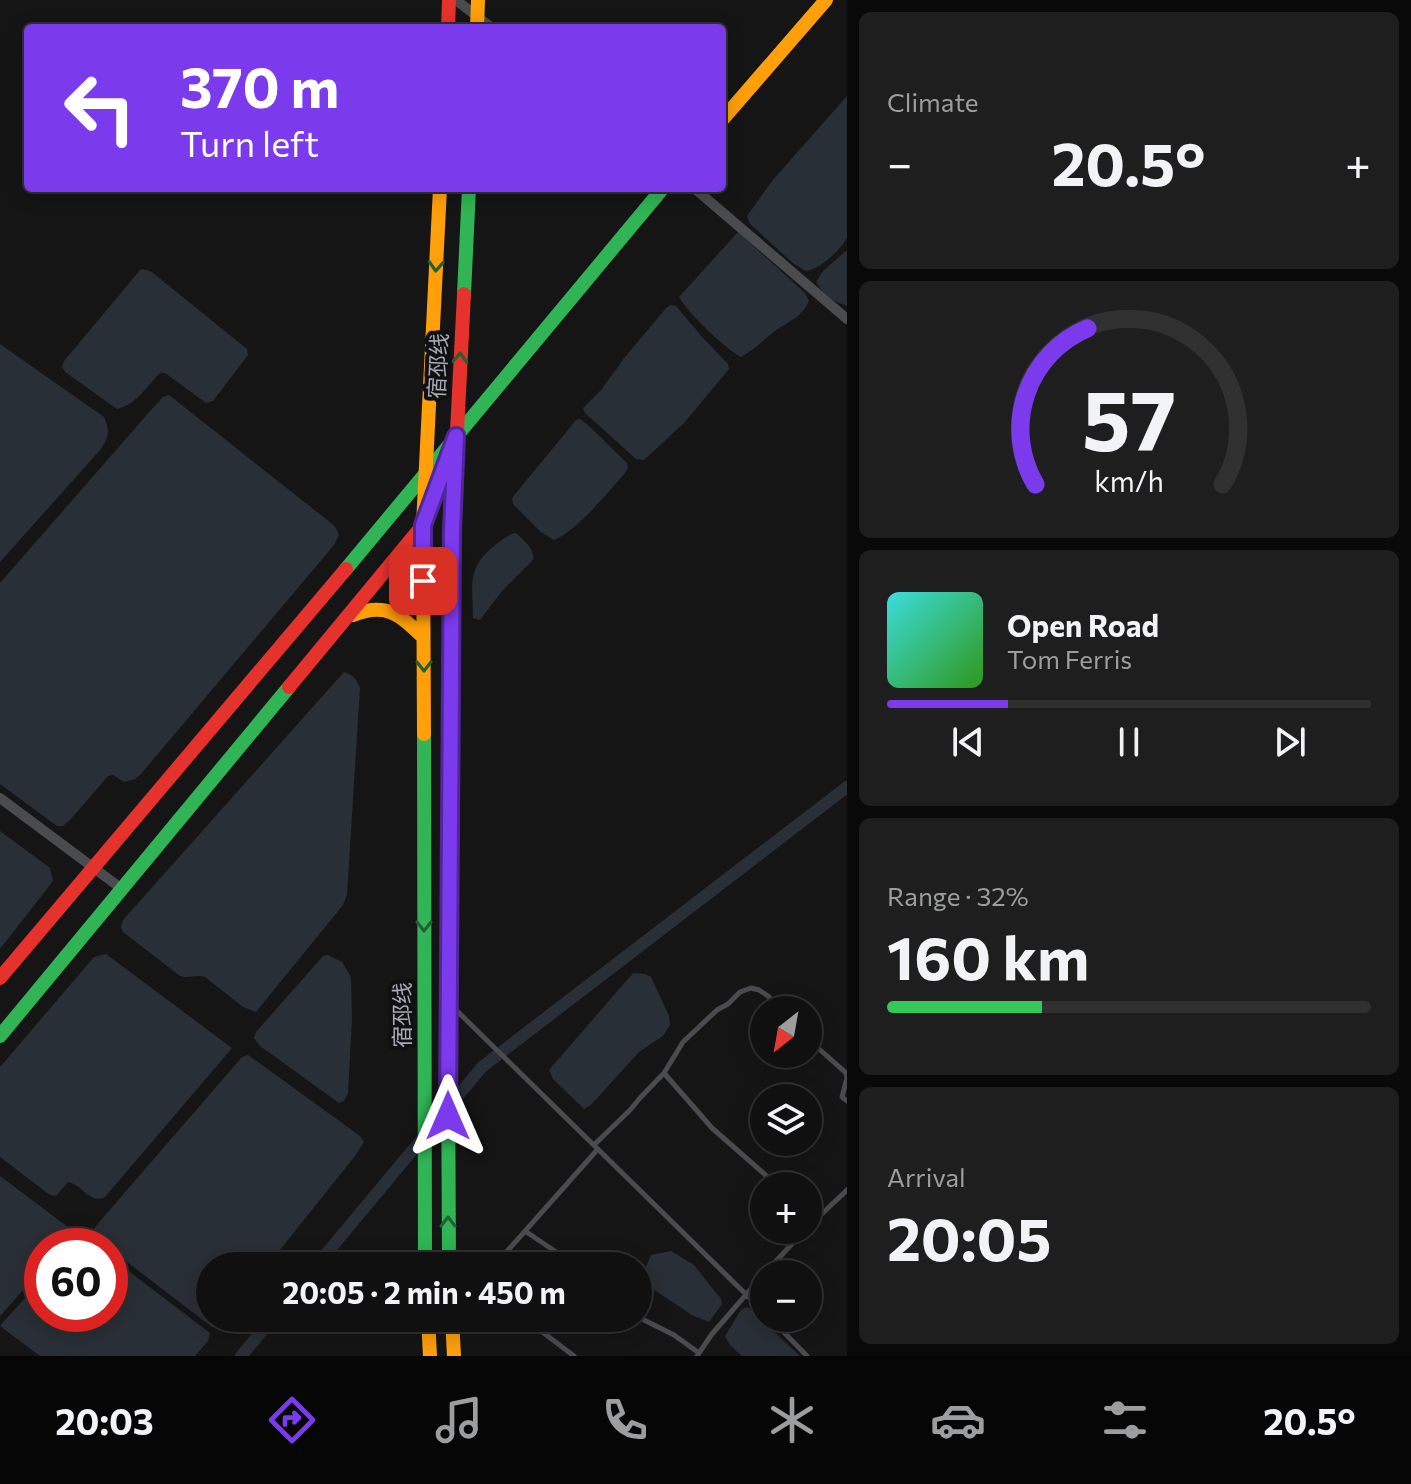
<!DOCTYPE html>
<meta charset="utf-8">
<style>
:root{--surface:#101010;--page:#1e1e1e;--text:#f1f3f6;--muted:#9c9d9f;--line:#303030;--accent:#7c3aed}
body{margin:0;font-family:Commissioner,"Noto Sans SC",sans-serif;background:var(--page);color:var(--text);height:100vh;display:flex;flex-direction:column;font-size:30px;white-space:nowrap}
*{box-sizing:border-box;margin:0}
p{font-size:26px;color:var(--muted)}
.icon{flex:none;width:44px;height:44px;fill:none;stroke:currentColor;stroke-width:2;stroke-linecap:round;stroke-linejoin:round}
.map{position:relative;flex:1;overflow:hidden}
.sheet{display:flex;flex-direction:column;gap:12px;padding:12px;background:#090909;width:564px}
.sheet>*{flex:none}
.guide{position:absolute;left:24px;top:24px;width:702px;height:168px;border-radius:8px;box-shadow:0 4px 20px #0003,0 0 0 2px var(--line);background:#7c3aed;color:#fff;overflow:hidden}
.needle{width:52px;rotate:211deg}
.fabs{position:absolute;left:750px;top:996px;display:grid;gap:16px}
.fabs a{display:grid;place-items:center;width:72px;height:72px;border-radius:50%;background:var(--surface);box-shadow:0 4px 20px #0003,0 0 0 2px var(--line);font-size:40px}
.speed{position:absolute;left:24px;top:1228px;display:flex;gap:16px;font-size:40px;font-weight:700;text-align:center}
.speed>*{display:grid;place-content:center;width:104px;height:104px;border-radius:50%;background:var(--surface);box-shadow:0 4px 20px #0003,0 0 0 2px var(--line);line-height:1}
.speed .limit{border:12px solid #d22;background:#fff;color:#111}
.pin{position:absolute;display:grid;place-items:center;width:68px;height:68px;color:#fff;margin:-34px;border-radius:16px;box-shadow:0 4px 12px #0006}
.me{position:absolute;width:88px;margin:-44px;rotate:0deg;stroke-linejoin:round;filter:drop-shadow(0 0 6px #0008)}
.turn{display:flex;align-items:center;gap:28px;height:168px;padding:0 24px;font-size:36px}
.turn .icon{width:104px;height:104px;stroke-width:2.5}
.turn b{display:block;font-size:56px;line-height:68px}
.big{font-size:60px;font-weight:700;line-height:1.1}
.sheet .tile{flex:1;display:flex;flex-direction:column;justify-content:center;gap:12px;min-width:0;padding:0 28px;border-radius:12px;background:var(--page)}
.sheet .dial{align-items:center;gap:0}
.dial svg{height:208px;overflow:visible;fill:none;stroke:var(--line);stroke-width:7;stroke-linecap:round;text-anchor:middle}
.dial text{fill:var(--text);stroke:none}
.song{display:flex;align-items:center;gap:24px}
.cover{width:96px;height:96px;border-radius:12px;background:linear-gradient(135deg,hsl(180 70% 55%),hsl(110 70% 35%))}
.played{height:8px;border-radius:4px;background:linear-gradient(90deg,var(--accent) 25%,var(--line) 25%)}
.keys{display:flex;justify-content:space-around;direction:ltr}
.heat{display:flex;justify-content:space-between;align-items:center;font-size:44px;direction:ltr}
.charge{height:12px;border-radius:6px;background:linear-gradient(90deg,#34c759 32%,var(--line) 0)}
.trip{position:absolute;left:196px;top:1252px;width:456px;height:80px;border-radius:40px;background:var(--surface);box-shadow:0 4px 20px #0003,0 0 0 2px var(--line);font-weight:700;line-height:80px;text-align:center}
.tab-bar{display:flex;height:128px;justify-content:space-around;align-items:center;background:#060606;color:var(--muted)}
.tab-bar .icon{width:56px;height:56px}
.tab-bar .on{color:var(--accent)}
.tab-bar b{font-size:36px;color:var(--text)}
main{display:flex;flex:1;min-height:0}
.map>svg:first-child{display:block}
.water{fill:#292f36}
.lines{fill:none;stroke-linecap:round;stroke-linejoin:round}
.canal{stroke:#292f36;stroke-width:12}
.lane{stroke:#4a4b4e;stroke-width:5}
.street{stroke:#4a4b4e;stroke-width:10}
.fast{stroke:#30b455;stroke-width:14}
.slow{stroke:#ff9f0a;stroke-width:14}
.jam{stroke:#e5322d;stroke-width:14}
.oneway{stroke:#206233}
.route-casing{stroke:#51269a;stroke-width:20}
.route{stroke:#7c3aed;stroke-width:14}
.labels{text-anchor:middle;stroke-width:8;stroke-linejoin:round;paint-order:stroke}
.street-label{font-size:22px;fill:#a7aab5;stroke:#100f11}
</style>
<main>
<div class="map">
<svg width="847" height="1356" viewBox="0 0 847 1356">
<rect width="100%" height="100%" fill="#151515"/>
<!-- water -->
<path class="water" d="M847,96V238C840,250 821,269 806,271L794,264L750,224L747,216L772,181Z
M738,232L805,293L809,301C802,316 792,320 779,328C766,337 755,350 741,357C722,346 690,315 679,297Z
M847,250V306C844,304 840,304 837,302C829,299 820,289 816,282L823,271Z
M141,269L147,270L153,273L247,349L248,355L213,401L206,403L165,373H160C147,386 136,405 117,409L65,372L62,367L64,361Z
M671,305L676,306L703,338L728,364L729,369L684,423L644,460L636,459L585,413L583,408L601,390L625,357L667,307Z
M0,344L104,417C110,430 109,437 101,449L0,562Z
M169,395L331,523L336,528L339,535L334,545L141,774L135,779L124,782L113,775L108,776L71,819L63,826H57L0,784V583L151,410L163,397Z
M580,419L589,426L627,463L628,468L625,473C607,493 578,530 554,540L541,532L513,504L512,498L576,420Z
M516,533C524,541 535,548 533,560L502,591L480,620L473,618C473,585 466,569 494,546C502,540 507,535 516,533Z
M344,672C353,675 357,679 360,688L347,895L343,905L256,1012L243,1007L205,977C196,974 189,979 180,976L123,932L121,927L123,920Z
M0,831L50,868L53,881L0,949Z
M106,954L232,1048L105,1197C89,1204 83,1185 68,1182L56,1196L50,1195L0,1157V1067L94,957Z
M328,955L342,962L351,977L352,1019L348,1093L344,1101L339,1103L260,1046L254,1038L256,1032L323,956Z
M633,973L645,974L651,977L669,1016L670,1025L663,1036L639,1052L591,1105L584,1109L553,1079L549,1070Z
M248,1055L360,1136L364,1142L355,1156L267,1266H210V1318H226L219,1327H212L110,1249V1246C103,1246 97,1239 93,1234L95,1227L101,1220L242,1057Z
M0,1176L72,1230L62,1246H42V1269L0,1316Z
M671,1251L694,1265L721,1299L722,1304L709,1322L692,1315L653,1289L646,1267L651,1255Z
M110,1257L210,1333L208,1341L195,1356H40L0,1326L42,1279V1314H110Z
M746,1307L749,1308L800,1356H742L729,1344L725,1336L741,1310Z"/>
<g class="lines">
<!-- canal -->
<path class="canal" d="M316,1266L482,1067L847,787
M241,1356L273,1318"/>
<!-- lane -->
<path class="lane" d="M454,1008L764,1312
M808,1039L846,1073L847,1078
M664,1073L712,1128L778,1186
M847,1078L842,1097L847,1101
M594,1145L630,1110L640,1098L664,1073L683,1042L717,1010L728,1004L740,992L751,988L759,990L768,996L781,1010
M808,1214L814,1220
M808,1227L847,1190
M525,1231L577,1266
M494,1266L598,1149
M764,1274L805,1230
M638,1317L674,1335L699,1353
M524,1318L574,1356
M770,1318L807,1356
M697,1356L712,1334L764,1274"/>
<!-- street -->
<path class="street" d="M456,0L492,28
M694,188L847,319
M0,798L122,889"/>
<!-- fast -->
<path class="fast" d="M464,294L469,188
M346,569L663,188
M424,734L425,1266
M0,1036L289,687
M449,1266L448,1054L451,680"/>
<!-- slow -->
<path class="slow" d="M477,28L478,0
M722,120L826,0
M353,615C386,602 399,614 423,637
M424,734L423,525L440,188
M428,1318L430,1356
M452,1318L454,1356"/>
<!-- jam -->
<path class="jam" d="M448,28L449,0
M451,680L452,531L464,294
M289,687L423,525L451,450
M0,978L346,569"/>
</g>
<!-- one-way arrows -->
<defs><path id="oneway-chevron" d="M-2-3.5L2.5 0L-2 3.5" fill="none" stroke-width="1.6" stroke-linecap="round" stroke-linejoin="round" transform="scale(2)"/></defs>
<g class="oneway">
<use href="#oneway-chevron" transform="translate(436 266) rotate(93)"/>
<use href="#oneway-chevron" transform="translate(460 358) rotate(-87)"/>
<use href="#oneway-chevron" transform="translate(424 666) rotate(90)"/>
<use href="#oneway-chevron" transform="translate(424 926) rotate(90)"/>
<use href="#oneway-chevron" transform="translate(448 1222) rotate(-90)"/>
</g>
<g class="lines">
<!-- route casing -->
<g class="route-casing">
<path id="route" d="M423,581V525L456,436L452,531L448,1116"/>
</g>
<!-- route -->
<use href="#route" class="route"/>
</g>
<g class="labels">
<!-- street labels -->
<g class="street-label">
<text transform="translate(438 366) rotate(-87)" y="8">宿邳线</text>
<text transform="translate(402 1015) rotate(-90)" y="8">宿邳线</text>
</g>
</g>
</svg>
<div class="fabs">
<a><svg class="needle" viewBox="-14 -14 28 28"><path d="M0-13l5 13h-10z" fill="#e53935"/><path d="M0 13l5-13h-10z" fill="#9c9d9f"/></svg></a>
<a><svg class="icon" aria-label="layers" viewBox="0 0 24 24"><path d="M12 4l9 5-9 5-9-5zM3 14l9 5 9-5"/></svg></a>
<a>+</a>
<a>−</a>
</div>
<div class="speed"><div class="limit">60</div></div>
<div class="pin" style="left:423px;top:581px;background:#d93025"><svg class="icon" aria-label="arrive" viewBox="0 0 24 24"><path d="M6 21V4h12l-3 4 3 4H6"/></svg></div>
<svg class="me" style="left:448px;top:1116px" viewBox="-20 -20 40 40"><path d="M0-17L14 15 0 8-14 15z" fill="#7c3aed" stroke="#fff" stroke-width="4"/></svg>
<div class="trip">20:05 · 2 min · 450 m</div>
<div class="guide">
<div class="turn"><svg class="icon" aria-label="left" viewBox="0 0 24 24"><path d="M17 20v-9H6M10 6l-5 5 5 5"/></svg><div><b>370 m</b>Turn left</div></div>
</div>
</div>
<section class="sheet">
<div class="tile"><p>Climate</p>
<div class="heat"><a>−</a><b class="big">20.5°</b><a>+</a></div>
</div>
<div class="tile dial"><svg viewBox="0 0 100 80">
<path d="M14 69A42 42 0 1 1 86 69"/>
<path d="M14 69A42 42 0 0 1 34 9" stroke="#7c3aed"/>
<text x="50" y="56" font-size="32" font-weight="700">57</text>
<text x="50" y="72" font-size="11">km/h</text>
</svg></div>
<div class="tile">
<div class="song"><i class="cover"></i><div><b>Open Road</b><p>Tom Ferris</p></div></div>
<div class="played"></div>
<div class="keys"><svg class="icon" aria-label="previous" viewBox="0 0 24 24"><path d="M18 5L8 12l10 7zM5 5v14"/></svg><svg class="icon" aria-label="pause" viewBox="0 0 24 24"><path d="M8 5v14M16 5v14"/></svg><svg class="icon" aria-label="next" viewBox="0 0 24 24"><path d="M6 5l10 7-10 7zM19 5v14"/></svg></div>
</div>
<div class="tile"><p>Range · 32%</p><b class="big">160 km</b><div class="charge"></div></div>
<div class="tile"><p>Arrival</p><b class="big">20:05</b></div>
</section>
</main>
<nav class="tab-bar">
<b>20:03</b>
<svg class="icon on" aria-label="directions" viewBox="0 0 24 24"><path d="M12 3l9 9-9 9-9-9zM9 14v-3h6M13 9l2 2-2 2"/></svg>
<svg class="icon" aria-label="music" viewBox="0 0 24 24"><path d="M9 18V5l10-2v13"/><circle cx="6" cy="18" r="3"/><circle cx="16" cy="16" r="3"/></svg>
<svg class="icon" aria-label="phone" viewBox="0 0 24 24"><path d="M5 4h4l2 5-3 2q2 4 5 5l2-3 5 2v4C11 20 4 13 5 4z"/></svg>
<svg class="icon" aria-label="climate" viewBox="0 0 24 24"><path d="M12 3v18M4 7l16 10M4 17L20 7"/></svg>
<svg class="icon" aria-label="car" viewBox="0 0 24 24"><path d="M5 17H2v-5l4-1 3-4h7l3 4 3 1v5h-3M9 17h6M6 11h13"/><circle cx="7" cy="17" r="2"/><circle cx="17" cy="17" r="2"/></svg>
<svg class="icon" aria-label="filters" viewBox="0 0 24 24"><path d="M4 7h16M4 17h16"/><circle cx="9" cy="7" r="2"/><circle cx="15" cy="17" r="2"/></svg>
<b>20.5°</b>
</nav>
